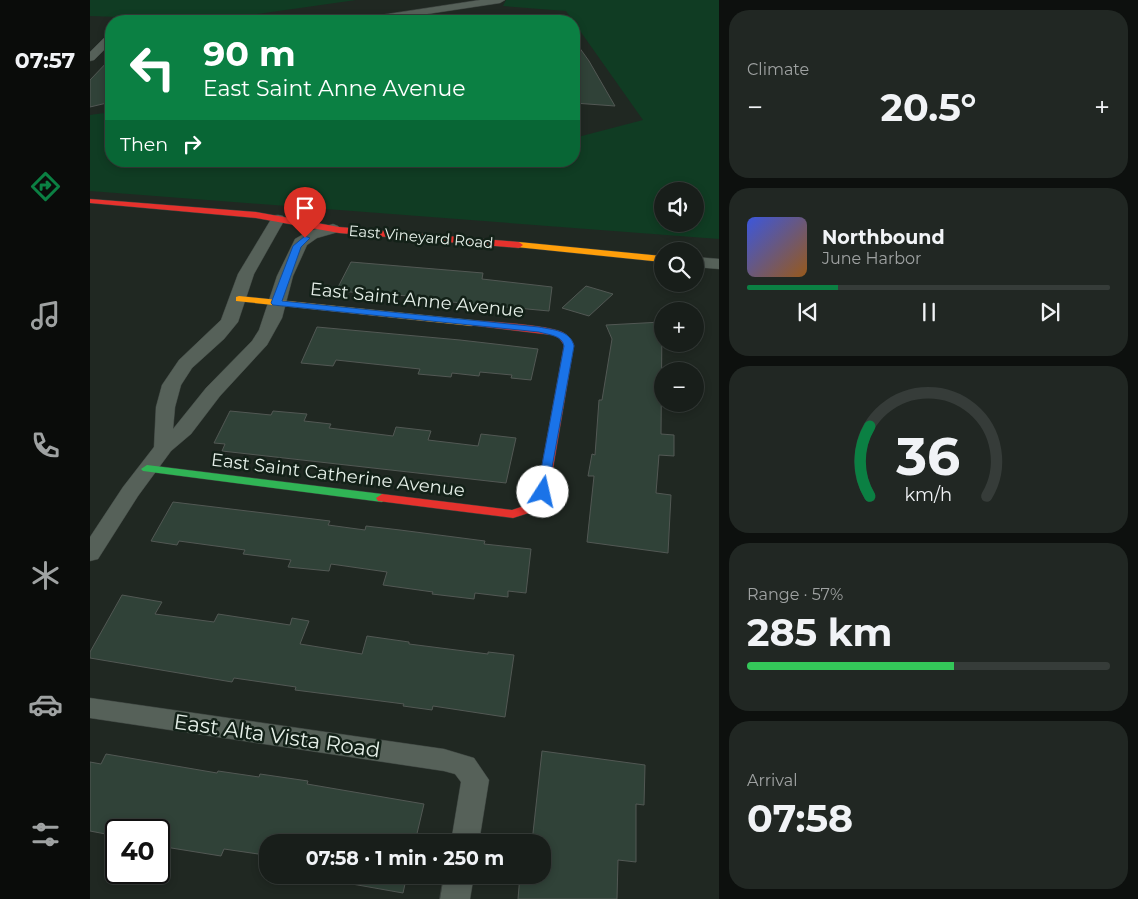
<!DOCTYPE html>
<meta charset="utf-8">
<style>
:root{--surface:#181e1a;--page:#212723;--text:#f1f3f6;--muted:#9fa2a2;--line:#363c39;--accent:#0b8043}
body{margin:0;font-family:Montserrat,sans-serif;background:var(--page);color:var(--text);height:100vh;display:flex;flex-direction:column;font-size:19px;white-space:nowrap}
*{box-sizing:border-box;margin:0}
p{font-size:16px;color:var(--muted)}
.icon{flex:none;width:28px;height:28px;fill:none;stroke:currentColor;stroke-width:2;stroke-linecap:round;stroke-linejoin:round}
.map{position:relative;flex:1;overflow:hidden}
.sheet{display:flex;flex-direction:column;gap:10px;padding:10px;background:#0d100e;width:419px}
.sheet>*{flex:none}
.top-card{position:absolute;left:15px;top:15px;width:475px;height:152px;border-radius:20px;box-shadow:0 2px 8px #0003,0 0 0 1px var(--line);background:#0b8043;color:#fff;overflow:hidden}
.controls{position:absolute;left:564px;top:182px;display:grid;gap:10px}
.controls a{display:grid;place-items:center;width:50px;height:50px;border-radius:50%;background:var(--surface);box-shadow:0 2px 8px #0003,0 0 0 1px var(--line);font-size:25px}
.speed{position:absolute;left:15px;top:819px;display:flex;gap:10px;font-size:25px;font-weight:700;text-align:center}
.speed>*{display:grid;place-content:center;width:65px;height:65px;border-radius:50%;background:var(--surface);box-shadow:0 2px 8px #0003,0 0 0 1px var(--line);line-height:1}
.speed .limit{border:2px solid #111;border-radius:8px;background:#fff;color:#111}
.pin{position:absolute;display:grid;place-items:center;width:42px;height:42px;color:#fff;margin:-51px -21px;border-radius:50% 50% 50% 0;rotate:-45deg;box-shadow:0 0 5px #0007}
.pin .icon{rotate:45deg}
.me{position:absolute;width:55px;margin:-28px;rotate:10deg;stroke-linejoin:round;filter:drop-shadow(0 0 4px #0008)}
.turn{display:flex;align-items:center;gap:18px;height:105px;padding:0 15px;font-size:22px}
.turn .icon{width:65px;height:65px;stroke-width:2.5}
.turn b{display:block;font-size:35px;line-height:42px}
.then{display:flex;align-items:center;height:48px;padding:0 15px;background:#0003;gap:10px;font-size:19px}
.big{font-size:38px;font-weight:700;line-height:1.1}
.sheet .tile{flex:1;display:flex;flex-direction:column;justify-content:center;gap:8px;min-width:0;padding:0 18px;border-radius:20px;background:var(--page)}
.sheet .dial{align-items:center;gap:0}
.dial svg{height:130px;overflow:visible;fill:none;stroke:var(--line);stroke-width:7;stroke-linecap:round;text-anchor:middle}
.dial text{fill:var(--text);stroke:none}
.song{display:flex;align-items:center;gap:15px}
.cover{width:60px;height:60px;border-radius:8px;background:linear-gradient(135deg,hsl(230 70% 55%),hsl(30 70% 35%))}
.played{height:5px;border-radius:2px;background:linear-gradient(90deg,var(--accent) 25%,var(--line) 25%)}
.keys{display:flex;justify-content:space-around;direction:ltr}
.heat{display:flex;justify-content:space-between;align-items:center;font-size:28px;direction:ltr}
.charge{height:8px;border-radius:4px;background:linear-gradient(90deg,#34c759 57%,var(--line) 0)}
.trip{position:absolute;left:169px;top:834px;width:292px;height:50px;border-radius:20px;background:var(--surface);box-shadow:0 2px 8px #0003,0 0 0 1px var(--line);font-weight:700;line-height:50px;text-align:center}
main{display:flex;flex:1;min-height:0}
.tab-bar{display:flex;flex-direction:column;width:90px;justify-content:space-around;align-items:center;background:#0a0c0a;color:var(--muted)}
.tab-bar .icon{width:35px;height:35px}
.tab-bar .on{color:var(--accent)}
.tab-bar b{font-size:22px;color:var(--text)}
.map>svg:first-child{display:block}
.green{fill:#103c23;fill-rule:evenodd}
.building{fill:#304238;stroke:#525854}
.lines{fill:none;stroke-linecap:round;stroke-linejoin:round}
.street-casing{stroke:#3c433f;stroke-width:1}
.fast-casing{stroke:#3c433f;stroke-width:1}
.slow-casing{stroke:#3c433f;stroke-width:1}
.jam-casing{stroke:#3c433f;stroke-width:1}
.street{fill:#566159;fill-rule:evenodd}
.fast{fill:#30b455;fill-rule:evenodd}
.slow{fill:#ff9f0a;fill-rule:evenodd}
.jam{fill:#e5322d;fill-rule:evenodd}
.route{fill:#1a73e8;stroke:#114b97}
.labels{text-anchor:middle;stroke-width:5;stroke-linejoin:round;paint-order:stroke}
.far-street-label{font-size:15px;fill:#e5efe8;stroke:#132118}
.street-label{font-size:18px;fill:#e5efe8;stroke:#132118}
.near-street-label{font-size:21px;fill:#e5efe8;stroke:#132118}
</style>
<main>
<nav class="tab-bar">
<b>07:57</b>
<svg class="icon on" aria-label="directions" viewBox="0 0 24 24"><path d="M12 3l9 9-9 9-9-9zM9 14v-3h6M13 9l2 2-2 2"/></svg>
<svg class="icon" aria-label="music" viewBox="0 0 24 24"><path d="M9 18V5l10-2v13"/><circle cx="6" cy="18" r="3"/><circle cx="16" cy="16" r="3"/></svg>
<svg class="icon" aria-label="phone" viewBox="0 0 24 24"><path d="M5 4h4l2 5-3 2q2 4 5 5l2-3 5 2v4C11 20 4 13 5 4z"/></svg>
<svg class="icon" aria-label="climate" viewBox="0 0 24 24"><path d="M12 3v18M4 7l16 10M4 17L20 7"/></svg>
<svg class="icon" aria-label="car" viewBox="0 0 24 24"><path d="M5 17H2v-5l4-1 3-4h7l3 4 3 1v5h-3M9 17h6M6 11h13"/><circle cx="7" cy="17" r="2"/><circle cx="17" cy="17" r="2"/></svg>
<svg class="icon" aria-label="filters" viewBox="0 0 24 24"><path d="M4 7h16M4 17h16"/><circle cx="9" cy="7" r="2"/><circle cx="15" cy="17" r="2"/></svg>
</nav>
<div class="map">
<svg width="630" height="899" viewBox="0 0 630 899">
<rect width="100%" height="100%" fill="#202822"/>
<!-- green -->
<path class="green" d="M0,0H266L139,18L86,19L0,16Z
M416,0H629V239L0,191V115L21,112V161H484V138L553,120L476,11L413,6ZM572,191H605V224H572Z"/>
<!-- building -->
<path class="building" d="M484,40L499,61L525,106L484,103Z
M21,58V102L0,107V80Z
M261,262L393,273L392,279L462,287L459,311L318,298L319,296L246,291Z
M496,286L523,294L499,316L472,308Z
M572,322L571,434L584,435V456L569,455L566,493L581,495L578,553L497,542L504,476H498L502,454L505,455L509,400H512L522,339L516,325Z
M227,327L370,340L448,349L441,380L421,378L422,375L390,372L389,376L362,373L361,377L328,374L330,369L246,360L243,366L211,363Z
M140,411L181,415L183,411L217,414L214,421L241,424L239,428L303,436L306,427L341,431L338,440L388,446L391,434L426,438L416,483L132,451L135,444L124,443Z
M83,502L240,521L238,525L275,530L276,526L310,530L395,541L394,544L441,549L436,593L418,591V597L385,593L384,599L342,594L343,592L293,585L297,572L241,564L239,571L198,567L201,560L153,554L155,550L89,541L87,545L61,541Z
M32,595L72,602L65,614L124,622L128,614L200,625L202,618L219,621L210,644L272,654L277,636L319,642V644L398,654V652L424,655L415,717L343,706L342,710L313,706L314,704L205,690L206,687L144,678L142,682L0,658V652Z
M452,751L555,765L554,805L546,804V862L528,860L527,899H428L430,875H452V842H442Z
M16,754L127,773L128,771L169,777L170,774L218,781L217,784L334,804L325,842H178L175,855L134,849L131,856L69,846V830H26V836L0,831V762L11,764Z
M263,875H317L313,893L262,884Z"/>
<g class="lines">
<!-- street casing -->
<g class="street-casing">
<path id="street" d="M390,0H415L410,3L291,21H267L272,18Z
M21,35V43L4,60L0,61V52L16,36Z
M188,215L193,216L195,219L164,274L148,322L134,339L102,368L91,385L85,407L83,429L116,388L162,341L169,330L187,276L205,239L217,232L243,224L248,226L251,229L248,232L227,238L217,245L203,276L192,318L177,345L130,396L101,434L81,451L48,496L8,559L0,561V537L33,487L64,447L66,407L72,385L89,360L131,320L148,274L183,216Z
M605,257L630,259V269L605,267Z
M0,698L354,749L384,758L399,780L389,842H361L371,782L365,774L354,771L0,718Z
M354,875H384L380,899H350Z"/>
</g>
<!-- fast casing -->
<g class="fast-casing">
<path id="fast" d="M57,465L292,494L298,498L292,502L53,471L51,469Z"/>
</g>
<!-- slow casing -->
<g class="slow-casing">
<path id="slow" d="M429,242L572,256V262L426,247V243Z
M149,296L382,320L387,323L382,326L146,301V297Z"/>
</g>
<!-- jam casing -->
<g class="jam-casing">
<path id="jam" d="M0,199L166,212L249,227L429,242L433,245L429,248L249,233L166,218L0,203Z
M382,320C401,322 461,325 474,333C479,336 482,340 484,345L459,492L445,511L423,518L288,501L286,498L292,494L422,510L437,505L447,492L474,345L469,338L462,335L379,325L377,323L379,321Z"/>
</g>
<!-- street -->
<use href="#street" class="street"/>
<!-- fast -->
<use href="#fast" class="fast"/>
<!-- slow -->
<use href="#slow" class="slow"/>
<!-- jam -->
<use href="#jam" class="jam"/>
</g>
<!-- route -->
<path class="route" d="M215,236L220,238L211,247L192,301L449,327C463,330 480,330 484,346L457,495L453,496L447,492L474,346C472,335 459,335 449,332L183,305L181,303L203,246Z"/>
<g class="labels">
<!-- far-street labels -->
<g class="far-street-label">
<text transform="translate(331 237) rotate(5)" y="5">East Vineyard Road</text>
</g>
<!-- street labels -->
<g class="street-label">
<text transform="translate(327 300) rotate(6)" y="6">East Saint Anne Avenue</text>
<text transform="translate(248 475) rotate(7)" y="6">East Saint Catherine Avenue</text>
</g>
<!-- near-street labels -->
<g class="near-street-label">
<text transform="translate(187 736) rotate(8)" y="7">East Alta Vista Road</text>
</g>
</g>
</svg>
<div class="controls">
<a><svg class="icon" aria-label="sound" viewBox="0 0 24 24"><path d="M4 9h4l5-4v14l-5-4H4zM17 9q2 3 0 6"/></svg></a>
<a><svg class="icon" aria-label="search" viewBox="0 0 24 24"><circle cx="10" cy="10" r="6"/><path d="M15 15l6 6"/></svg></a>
<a>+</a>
<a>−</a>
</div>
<div class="speed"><div class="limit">40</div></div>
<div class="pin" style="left:215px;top:238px;background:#d93025"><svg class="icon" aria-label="arrive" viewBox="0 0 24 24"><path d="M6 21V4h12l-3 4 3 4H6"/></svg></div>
<svg class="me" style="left:453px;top:492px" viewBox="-20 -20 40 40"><circle r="19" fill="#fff"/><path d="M0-13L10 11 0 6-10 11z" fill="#1a73e8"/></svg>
<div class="trip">07:58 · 1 min · 250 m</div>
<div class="top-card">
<div class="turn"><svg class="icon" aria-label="left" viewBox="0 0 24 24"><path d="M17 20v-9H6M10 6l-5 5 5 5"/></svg><div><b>90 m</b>East Saint Anne Avenue</div></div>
<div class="then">Then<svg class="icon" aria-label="right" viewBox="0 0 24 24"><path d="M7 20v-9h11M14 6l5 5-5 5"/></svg></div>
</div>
</div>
<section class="sheet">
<div class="tile"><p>Climate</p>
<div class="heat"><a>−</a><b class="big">20.5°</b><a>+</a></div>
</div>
<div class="tile">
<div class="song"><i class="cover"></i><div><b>Northbound</b><p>June Harbor</p></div></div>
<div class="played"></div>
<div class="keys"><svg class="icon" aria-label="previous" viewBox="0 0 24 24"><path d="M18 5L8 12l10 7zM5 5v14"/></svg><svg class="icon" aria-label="pause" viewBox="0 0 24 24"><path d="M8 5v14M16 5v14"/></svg><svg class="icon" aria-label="next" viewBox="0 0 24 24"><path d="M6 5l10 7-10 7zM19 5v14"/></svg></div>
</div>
<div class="tile dial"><svg viewBox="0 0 100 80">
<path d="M14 69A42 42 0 1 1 86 69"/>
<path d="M14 69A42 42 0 0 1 14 26" stroke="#0b8043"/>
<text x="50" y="56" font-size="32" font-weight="700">36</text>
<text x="50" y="72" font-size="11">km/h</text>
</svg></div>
<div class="tile"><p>Range · 57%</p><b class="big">285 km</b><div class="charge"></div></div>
<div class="tile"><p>Arrival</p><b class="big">07:58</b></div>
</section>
</main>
